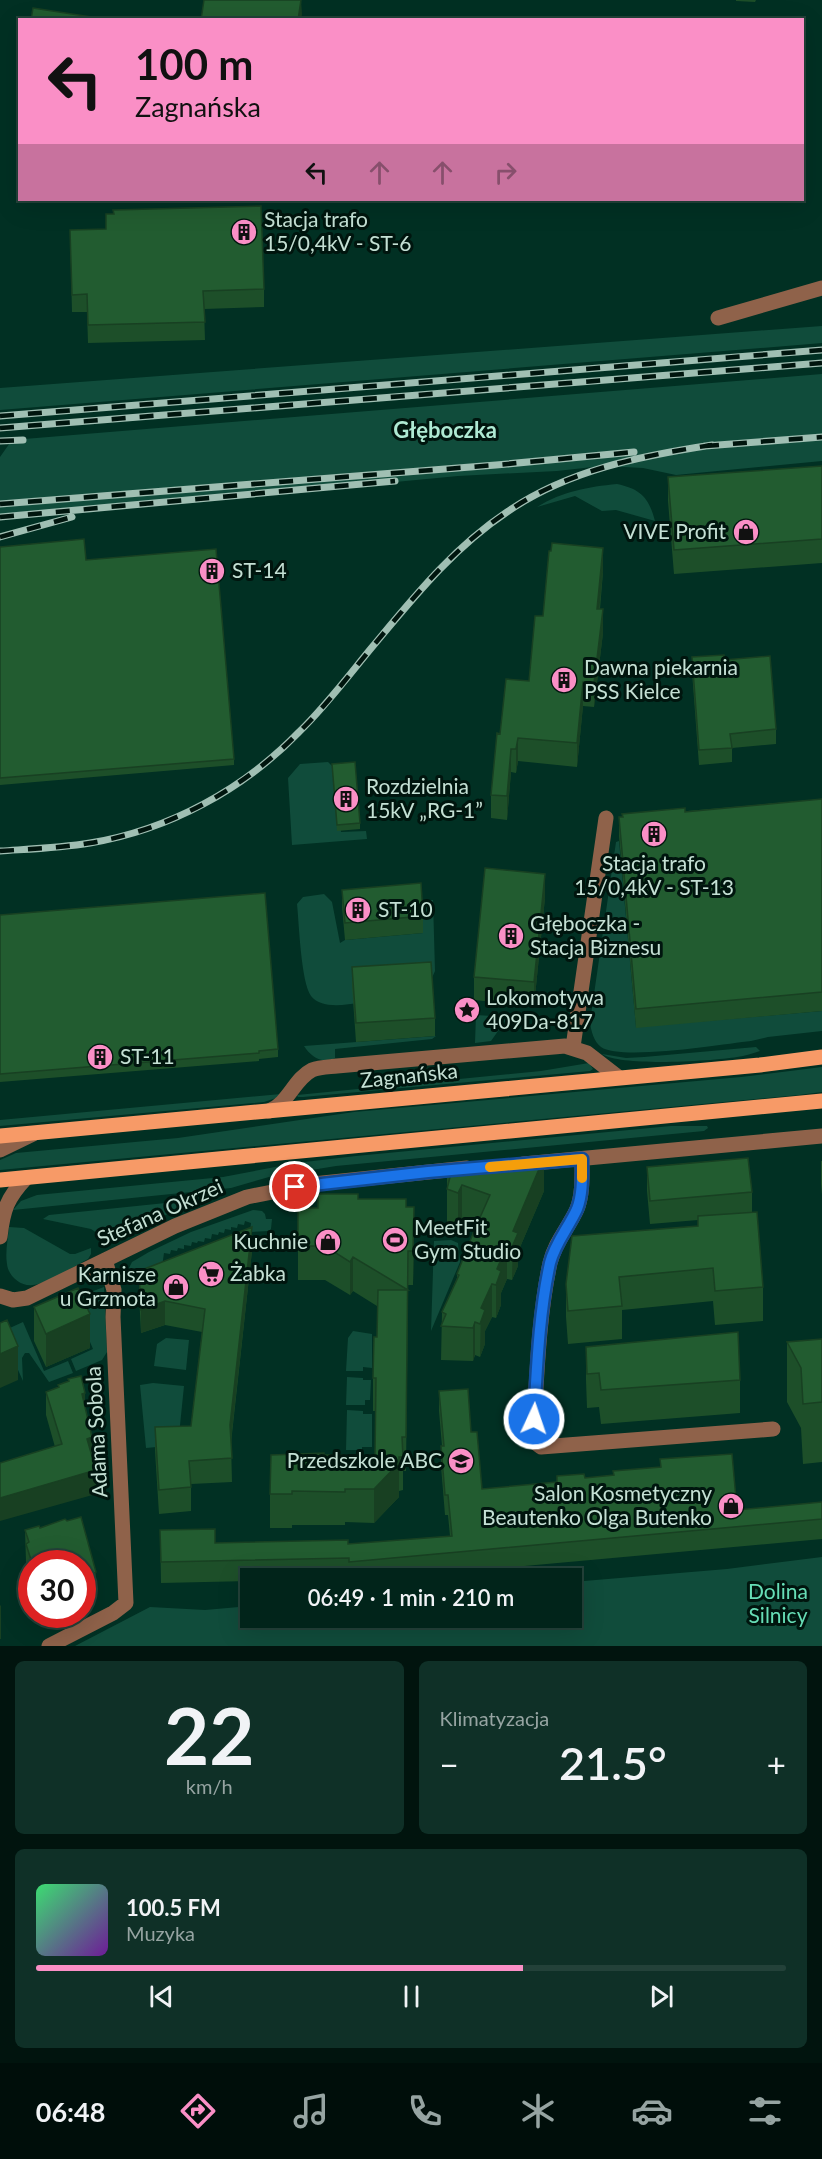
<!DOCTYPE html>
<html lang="pl">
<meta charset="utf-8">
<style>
:root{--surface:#01241a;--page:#0f3027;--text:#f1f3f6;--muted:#96a4a2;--line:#234139;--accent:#fa8fc6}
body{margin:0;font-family:Lato,sans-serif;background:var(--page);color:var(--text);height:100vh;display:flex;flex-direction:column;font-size:22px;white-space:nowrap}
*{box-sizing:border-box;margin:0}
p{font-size:20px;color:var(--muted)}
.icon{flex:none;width:33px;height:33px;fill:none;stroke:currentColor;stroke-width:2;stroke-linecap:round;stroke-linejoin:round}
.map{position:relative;height:1646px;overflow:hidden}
.drawer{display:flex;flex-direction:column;gap:15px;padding:15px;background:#01140e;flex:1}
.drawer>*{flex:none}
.banner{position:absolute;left:18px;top:18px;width:786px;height:183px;border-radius:0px;box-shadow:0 6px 24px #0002,0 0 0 2px var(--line);background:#fa8fc6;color:#111;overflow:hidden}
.speed{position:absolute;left:18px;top:1550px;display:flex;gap:12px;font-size:30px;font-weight:700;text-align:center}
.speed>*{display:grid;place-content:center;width:78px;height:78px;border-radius:50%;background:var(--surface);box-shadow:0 6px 24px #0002,0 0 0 2px var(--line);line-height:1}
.speed .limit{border:9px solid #d22;background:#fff;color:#111}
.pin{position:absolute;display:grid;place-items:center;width:51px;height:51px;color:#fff;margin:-26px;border:3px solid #fff;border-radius:50%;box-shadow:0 2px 6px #0007}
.me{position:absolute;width:66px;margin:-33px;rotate:3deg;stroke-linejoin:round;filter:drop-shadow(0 0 4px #0008)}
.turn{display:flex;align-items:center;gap:21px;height:126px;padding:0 18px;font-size:27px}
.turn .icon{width:78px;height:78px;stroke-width:2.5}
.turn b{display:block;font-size:42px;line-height:51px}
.lanes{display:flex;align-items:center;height:57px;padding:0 18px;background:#0003;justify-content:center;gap:30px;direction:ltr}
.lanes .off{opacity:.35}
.big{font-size:45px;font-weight:600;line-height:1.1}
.drawer .widget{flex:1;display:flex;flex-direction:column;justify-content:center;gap:9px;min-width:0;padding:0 21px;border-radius:9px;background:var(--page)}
.drawer .dial{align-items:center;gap:0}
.dial b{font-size:78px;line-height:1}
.song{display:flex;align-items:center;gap:18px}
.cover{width:72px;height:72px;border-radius:9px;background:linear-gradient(135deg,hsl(140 70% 55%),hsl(280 70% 35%))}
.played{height:6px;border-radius:3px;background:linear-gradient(90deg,var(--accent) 65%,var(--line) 65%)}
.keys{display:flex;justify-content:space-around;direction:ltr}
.heat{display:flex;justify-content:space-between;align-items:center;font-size:33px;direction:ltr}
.drawer .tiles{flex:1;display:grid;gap:15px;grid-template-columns:1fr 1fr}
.widget:last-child{grid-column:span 2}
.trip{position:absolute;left:240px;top:1568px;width:342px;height:60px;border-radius:0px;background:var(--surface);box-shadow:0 6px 24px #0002,0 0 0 2px var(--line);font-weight:600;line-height:60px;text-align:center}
.dock{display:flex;height:96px;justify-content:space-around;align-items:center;background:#000e0a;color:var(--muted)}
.dock .icon{width:42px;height:42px}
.dock .current{color:var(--accent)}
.dock b{font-size:27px;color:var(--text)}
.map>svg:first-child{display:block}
.green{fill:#104c3b}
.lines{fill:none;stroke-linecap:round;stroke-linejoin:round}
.minor{stroke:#8f624a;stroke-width:15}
.major{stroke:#f79a67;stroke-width:15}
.rail-casing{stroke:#a0bfb3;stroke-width:7}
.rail{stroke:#00150e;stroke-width:4.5;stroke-dasharray:14;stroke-linecap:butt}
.wall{fill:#1d4f29}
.shaded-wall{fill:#184022}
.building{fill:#225c30;stroke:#184022;stroke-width:1.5}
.route-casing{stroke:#114b97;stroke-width:15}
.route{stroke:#1a73e8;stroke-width:10}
.slow{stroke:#f59e0b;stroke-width:10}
.labels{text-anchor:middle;stroke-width:6;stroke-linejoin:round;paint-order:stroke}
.poi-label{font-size:21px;fill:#c4e0d4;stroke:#00150e;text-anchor:start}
.street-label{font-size:21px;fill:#c4e0d4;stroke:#00150e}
.park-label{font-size:21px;fill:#66deb6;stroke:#00150e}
.neighbourhood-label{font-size:22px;font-weight:bold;fill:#aeead3;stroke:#00150e}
</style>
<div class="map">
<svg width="822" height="1646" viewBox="0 0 822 1646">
<rect width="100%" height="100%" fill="#013023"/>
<!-- green -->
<path class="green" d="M822,326V343L0,410V388Z
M822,374V461L676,475L643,468L624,467H593L557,471L458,476L0,520V457L12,440Z
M617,484C641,489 649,498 655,521L616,510L602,511L575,496L537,507C563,491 588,487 617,484Z
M328,762L336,770L341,832L366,831L367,839L292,845L288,778L300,764Z
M619,841L636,1027L822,1011V1031L768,1037L751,1041C724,1044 621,1061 601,1047C594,1042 591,1031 590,1022L616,842Z
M324,894L332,902L340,943L345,940L423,933L421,900H433L435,971L431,980C406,988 330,1021 311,996C301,982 299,923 297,904L303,897Z
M476,1015L508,1017L491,1041L475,1043Z
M436,1036L432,1039L335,1049V1058C322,1064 311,1057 304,1046Z
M756,1047L760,1051C753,1053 745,1056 737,1057C713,1061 621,1067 602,1054L626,1058L644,1057Z
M589,1063L593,1069L590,1071L303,1097H298L297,1095L541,1071Z
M822,1067V1092L799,1095L0,1170V1160L16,1153L178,1138L354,1112L741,1077Z
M281,1094L276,1098L264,1102L0,1126V1120Z
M671,1126H707L708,1128L704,1131L336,1166L269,1177L231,1188L13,1210L21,1201L37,1195L223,1177L296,1163L356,1156Z
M185,1201L191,1203L134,1230L107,1232L100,1235L91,1229L43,1219L49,1215Z
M253,1210L262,1211L265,1214L266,1219H272L271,1229L269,1231L250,1232L251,1223L245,1221L244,1225L238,1224L237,1228L231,1227V1230L225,1229L224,1233L219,1232L218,1235L212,1234L211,1239L205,1238L204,1242L198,1241L197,1243L192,1242L191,1246L184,1245V1249L178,1248L177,1251L171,1250L170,1254L164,1253L162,1267L128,1278L129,1268L132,1262L149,1252L191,1232Z
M9,1227L24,1228L70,1254H75L91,1248V1254L88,1259C75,1266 46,1284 33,1285C21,1287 8,1276 7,1264C5,1252 8,1239 9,1227Z
M451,1240L458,1243L460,1262L431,1331L434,1241Z
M104,1287L107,1352L102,1360L76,1371L71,1359L93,1349L72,1299Z
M23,1322L44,1371L68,1361L73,1373L49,1382L29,1353H25L22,1358L23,1381L1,1332Z
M353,1331L372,1334V1368L363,1367V1371H346L348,1338Z
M166,1338L189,1340L186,1370L154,1366L157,1344Z
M347,1377L363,1378V1380H371L370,1400H365V1405H346Z
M153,1383L184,1386L178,1445L146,1448L140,1385Z
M347,1410L363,1411V1414H372V1447H362V1450H346Z
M822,1557V1646H75L150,1607L205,1610L250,1606V1617H572V1582L727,1569Z"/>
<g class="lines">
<!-- minor -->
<path class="minor" d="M718,318L822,288
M573,1047L606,818
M269,1111C289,1103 294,1079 312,1070C320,1067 329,1067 337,1066L565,1046L587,1053L618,1077
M0,1150L33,1134
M582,1159C582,1175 583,1194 577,1209C569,1227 555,1242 550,1263C538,1319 537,1379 533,1437L537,1444L541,1447L773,1429
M523,1164L822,1136
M0,1237C3,1210 7,1198 26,1178
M0,1296L13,1300L27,1298L175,1226L247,1197L313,1184L467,1168
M49,1646L113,1613L126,1603L113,1317L114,1290L105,1260"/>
<!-- major -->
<path class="major" d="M0,1136L760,1065L822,1057
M0,1180L822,1101"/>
<!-- rail casing -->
<g class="rail-casing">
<path id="rail" d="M0,416L822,350
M0,428L822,363
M0,441L23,440
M705,446L822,437
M0,504L496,465L634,452
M0,517L395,481
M0,537L72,517
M0,851C30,849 60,848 90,843C169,830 244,789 299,732C326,706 349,675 373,646C414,597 453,548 507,512C568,470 640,456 712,445"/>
</g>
<!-- rail -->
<use href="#rail" class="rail"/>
</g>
<!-- wall -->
<path class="wall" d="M736,0H756L755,2L736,1Z
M70,230L264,289V307L204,309L205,340L88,343L87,312H72Z
M822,466V563L674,574L668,501V477Z
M0,547L86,560L234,759V765L0,785Z
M603,572L600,609L603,633L594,707L583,706L577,767L518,761L516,773L511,772L507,820L491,818V795L500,734L529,681L543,616Z
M692,657L724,660L776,729V744L732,748V762L699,765L692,672Z
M332,764L360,823V829L337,831Z
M822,799V1011L636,1028L619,836V817Z
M342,890L423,916V933L345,940L342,907Z
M545,898L534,1006L474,1000V977Z
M0,915L278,1049V1057L259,1059V1061L0,1082Z
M352,967L435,1018V1036L356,1042L352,986Z
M821,1161H822V1195L821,1184Z
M447,1166L544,1191L518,1252V1266L512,1280L507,1279L501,1293V1305L496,1318L492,1317L485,1331V1344L480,1357L475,1355L473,1361L441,1360L442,1312L457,1278V1274L477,1224L462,1218L458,1227L447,1222Z
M647,1167L752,1192V1212L763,1287V1321L715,1325L713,1301L622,1310V1339L568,1344L566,1317V1284L698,1226V1220L650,1224L647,1191Z
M358,1199L406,1207L414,1240L413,1285H408L406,1471H403V1490L399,1491V1497L374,1523L345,1522V1525H292V1528H270V1494L324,1455L345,1458L375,1457L376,1411H373V1378L377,1337V1306L353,1291L350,1295L325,1280H298V1208H318Z
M252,1251L231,1443L232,1482L191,1484V1511L159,1514L155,1451V1427L191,1426L202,1332L165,1325L141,1333L139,1295V1271Z
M34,1307L90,1348L46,1367L34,1341Z
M822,1339V1462L803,1464L801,1428L787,1402V1342Z
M586,1347L740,1380V1413L601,1424L599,1407L587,1408L586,1380Z
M439,1391L471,1432L482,1489L557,1482V1476L585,1478L613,1476L660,1467V1459L737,1510L822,1502V1539L391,1578H250V1581L161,1583L160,1530L215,1543L348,1544L450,1536L448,1515H445L441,1466V1446H442L439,1411Z
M46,1392L85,1410L92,1458L96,1494L55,1447L46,1415Z
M81,1517L96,1572V1590L84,1595V1599H82V1563H32V1581L26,1562L25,1530L39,1526L40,1528L65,1519L67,1521Z"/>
<!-- shaded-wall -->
<path class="shaded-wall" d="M301,0L302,14L301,20H298Z
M603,548V572L597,632V609Z
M603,609V633L594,707V683Z
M583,682V706L577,767V743Z
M518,738V761L516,773V749Z
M511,749V772L507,820V796Z
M545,874V898L534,1006V982Z
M544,1157V1191L518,1252V1266L512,1280L513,1231Z
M462,1185V1218L458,1227V1193Z
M414,1207V1240L413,1285V1251Z
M252,1227V1251L230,1449V1425Z
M507,1245V1279L501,1293V1305L496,1318V1285L497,1269Z
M353,1257V1291L350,1295V1262Z
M492,1284V1317L485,1331V1344L480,1357L481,1308Z
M165,1301V1325L141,1333V1310Z
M90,1314V1348L46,1367V1334Z
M475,1322V1355L473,1361V1328Z
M18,1346V1380L0,1388V1354Z
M85,1393V1417L82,1394Z
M92,1437V1461L87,1439Z
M399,1457V1497L374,1523V1489Z
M96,1470V1494L0,1521V1498Z
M56,1560V1563H44Z
M96,1572V1590L84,1595V1599H82L83,1577Z
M1,1605V1639H0V1606Z"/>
<!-- building -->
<path class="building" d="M204,0H301L298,20H201Z
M33,8L111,20H31Z
M261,206L264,289L203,291L205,322L88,325L87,294L72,295L70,230L106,229V214H114L113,210Z
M822,466V539L674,550L668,477Z
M84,539L86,560L216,549L234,759L0,778V547Z
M552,543L603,548L597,609H603L594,683L583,682L577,743L518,738L516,749H511L507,796L491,795L497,733L500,734L506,679L529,681L535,616H543L549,551H551Z
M724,655V660L770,656L776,729L730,734L732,748L699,750L692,657Z
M355,762L360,823L337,825L332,764Z
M822,799V992L636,1009L619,817H623L622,814L685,808V812Z
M485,868L545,874L534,982L474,977Z
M421,883L423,916L345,923L342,890Z
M265,893L278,1049L259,1051V1053L0,1074V915Z
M431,962L435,1018L356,1023L352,967Z
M544,1157L513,1231L518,1233L512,1247L507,1245L497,1269L501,1271L496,1285L492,1284L481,1308L485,1310L480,1324L475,1322L473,1328L441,1326L446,1314L442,1312L459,1275L457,1274L474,1231L490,1195L462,1185L458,1193L447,1189L450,1177L447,1166Z
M748,1158L752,1192L650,1201L647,1167Z
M318,1194H358V1199H406V1207H414L413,1251H408L406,1437H402L403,1457H399V1463L374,1489H345V1492L292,1491V1494H270L271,1455L324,1453V1455H345V1458L375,1457L376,1378H373L374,1337H377L378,1290H408L353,1257L350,1262L325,1246H298V1208H318Z
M757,1212L763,1287L715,1291L713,1268L619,1277L622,1306L568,1311L566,1284L572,1236L698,1226V1216Z
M252,1227L230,1425L232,1458L189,1461L191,1487L159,1490L155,1427L191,1426L205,1309L165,1301L141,1310L139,1271Z
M78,1288L90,1314L46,1334L34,1307Z
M7,1320L18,1346L0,1354V1323Z
M738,1332L740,1380L601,1390L599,1373L587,1374L586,1347Z
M822,1339V1402L803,1404L801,1368L787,1342Z
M81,1376L85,1393L82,1394L92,1437L87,1439L96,1470L0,1498V1463L62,1444L46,1392L59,1387L58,1385L69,1381L68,1379Z
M468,1389L471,1432H477L482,1489L557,1482V1476L584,1474L585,1478L614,1475L613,1471L661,1467L660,1459L732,1454L737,1510L822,1502V1519L349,1562V1558L161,1562L160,1530L215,1529V1543L348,1540V1544L452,1536L448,1495H445L441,1446H444L439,1391Z
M81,1517L96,1572L83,1577L84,1581H82V1563H57L56,1560L44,1563H32L26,1544L29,1542L25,1530L39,1526L40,1528L65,1519L67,1521Z"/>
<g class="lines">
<!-- route casing -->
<g class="route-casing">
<path id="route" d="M295,1187L428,1172L582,1159C582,1175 583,1194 577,1209C569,1227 555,1243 550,1263C539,1313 537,1367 534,1419"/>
</g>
<!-- route -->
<use href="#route" class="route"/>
<!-- slow -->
<path class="slow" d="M490,1167L582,1159V1178"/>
</g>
<!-- icons -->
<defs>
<g id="building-disc" transform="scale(1.35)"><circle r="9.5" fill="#fa8fc6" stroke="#00150e"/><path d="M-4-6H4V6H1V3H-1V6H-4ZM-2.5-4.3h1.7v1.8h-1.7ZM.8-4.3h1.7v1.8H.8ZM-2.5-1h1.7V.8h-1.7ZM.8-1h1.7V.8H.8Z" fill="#111"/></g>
<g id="shop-disc" transform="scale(1.35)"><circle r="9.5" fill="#fa8fc6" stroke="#00150e"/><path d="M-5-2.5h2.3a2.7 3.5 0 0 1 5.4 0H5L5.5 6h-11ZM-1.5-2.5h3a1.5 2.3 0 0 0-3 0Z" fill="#111"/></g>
<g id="sight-disc" transform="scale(1.35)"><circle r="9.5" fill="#fa8fc6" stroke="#00150e"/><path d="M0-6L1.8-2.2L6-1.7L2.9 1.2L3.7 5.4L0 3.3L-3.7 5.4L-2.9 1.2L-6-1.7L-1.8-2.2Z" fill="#111"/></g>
<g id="stadium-disc" transform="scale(1.35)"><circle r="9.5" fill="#fa8fc6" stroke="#00150e"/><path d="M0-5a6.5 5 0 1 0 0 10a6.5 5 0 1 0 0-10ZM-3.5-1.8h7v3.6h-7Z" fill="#111"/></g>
<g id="supermarket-disc" transform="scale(1.35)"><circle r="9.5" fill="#fa8fc6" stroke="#00150e"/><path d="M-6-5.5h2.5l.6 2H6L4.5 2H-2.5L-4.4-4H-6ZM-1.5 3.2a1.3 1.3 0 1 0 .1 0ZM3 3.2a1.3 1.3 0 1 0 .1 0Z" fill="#111"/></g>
<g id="school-disc" transform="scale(1.35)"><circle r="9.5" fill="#fa8fc6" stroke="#00150e"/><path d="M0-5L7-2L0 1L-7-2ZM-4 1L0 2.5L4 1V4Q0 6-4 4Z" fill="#111"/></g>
</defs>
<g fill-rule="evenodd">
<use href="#building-disc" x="244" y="232"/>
<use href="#shop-disc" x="746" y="532"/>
<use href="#building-disc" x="212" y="571"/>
<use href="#building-disc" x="564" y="680"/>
<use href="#building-disc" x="346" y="799"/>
<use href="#building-disc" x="654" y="834"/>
<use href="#building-disc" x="358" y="910"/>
<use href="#building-disc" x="511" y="936"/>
<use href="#sight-disc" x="467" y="1010"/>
<use href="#building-disc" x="100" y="1057"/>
<use href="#stadium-disc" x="395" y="1240"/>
<use href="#shop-disc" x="328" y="1242"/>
<use href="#supermarket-disc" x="211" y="1274"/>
<use href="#shop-disc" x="176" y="1287"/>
<use href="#school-disc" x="461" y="1461"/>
<use href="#shop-disc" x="731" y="1506"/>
</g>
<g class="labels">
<!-- poi labels -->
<g class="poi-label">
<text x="264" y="227">Stacja trafo<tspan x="264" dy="24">15/0,4kV - ST-6</tspan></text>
<text x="726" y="539" text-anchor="end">VIVE Profit</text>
<text x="232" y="578">ST-14</text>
<text x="584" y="675">Dawna piekarnia<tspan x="584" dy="24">PSS Kielce</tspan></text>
<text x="366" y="794">Rozdzielnia<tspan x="366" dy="24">15kV „RG-1”</tspan></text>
<text x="654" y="871" text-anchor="middle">Stacja trafo<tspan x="654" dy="24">15/0,4kV - ST-13</tspan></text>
<text x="378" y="917">ST-10</text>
<text x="530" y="931">Głęboczka -<tspan x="530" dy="24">Stacja Biznesu</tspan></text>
<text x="486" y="1005">Lokomotywa<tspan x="486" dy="24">409Da-817</tspan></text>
<text x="120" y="1064">ST-11</text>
<text x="414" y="1235">MeetFit<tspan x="414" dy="24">Gym Studio</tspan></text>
<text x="308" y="1249" text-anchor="end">Kuchnie</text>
<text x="230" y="1281">Żabka</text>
<text x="156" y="1282" text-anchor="end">Karnisze<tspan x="156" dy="24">u Grzmota</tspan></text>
<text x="442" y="1468" text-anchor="end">Przedszkole ABC</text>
<text x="712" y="1501" text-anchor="end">Salon Kosmetyczny<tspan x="712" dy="24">Beautenko Olga Butenko</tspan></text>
</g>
<!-- street labels -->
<g class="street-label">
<text transform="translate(409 1076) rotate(-6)" y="7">Zagnańska</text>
<text transform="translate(160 1213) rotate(-24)" y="7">Stefana Okrzei</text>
<text transform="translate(97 1432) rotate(-93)" y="7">Adama Sobola</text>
</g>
<!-- park labels -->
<g class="park-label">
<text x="778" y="1599">Dolina<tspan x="778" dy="24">Silnicy</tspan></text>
</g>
<!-- neighbourhood labels -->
<g class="neighbourhood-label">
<text x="445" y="438">Głęboczka</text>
</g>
</g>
</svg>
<div class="speed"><div class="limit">30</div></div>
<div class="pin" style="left:295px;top:1187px;background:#d93025"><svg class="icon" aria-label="arrive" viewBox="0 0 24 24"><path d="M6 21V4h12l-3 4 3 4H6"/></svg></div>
<svg class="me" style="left:534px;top:1419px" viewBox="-20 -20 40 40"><circle r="17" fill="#1a73e8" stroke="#fff" stroke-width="3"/><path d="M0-11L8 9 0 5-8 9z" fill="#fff"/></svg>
<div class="trip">06:49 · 1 min · 210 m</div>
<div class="banner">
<div class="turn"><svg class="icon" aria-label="left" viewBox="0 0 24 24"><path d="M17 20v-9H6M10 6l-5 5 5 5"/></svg><div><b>100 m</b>Zagnańska</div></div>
<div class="lanes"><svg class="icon" aria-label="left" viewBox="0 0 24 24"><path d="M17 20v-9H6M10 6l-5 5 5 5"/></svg><svg class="icon off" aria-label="ahead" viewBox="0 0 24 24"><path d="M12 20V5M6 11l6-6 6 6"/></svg><svg class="icon off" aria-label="ahead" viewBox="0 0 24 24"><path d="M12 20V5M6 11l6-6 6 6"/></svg><svg class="icon off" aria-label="right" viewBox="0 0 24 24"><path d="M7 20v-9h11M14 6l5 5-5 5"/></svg></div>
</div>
</div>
<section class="drawer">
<div class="tiles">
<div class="widget dial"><b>22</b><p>km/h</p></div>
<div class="widget"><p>Klimatyzacja</p>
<div class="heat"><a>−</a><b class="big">21.5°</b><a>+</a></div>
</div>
<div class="widget">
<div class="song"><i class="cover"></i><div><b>100.5 FM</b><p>Muzyka</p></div></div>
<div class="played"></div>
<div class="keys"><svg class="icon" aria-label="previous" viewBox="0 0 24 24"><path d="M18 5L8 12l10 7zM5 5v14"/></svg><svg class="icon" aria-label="pause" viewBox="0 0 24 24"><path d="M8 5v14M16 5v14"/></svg><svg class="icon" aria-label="next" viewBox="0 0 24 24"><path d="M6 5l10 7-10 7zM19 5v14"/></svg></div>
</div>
</div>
</section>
<nav class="dock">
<b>06:48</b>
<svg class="icon current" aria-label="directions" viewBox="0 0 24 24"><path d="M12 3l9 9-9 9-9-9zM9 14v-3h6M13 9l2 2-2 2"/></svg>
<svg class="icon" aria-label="music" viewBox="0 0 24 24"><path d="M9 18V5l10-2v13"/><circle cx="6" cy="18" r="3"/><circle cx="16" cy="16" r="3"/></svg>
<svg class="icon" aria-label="phone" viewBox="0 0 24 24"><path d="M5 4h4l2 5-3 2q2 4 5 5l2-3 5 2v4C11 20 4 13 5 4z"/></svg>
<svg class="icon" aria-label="climate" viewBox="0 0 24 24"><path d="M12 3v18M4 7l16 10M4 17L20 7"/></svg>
<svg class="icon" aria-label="car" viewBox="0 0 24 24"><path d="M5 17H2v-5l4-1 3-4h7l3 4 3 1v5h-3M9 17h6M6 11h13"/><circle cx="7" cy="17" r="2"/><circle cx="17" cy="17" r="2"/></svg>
<svg class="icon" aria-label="filters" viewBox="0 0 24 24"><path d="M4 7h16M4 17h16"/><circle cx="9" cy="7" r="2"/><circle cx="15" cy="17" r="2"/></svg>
</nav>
